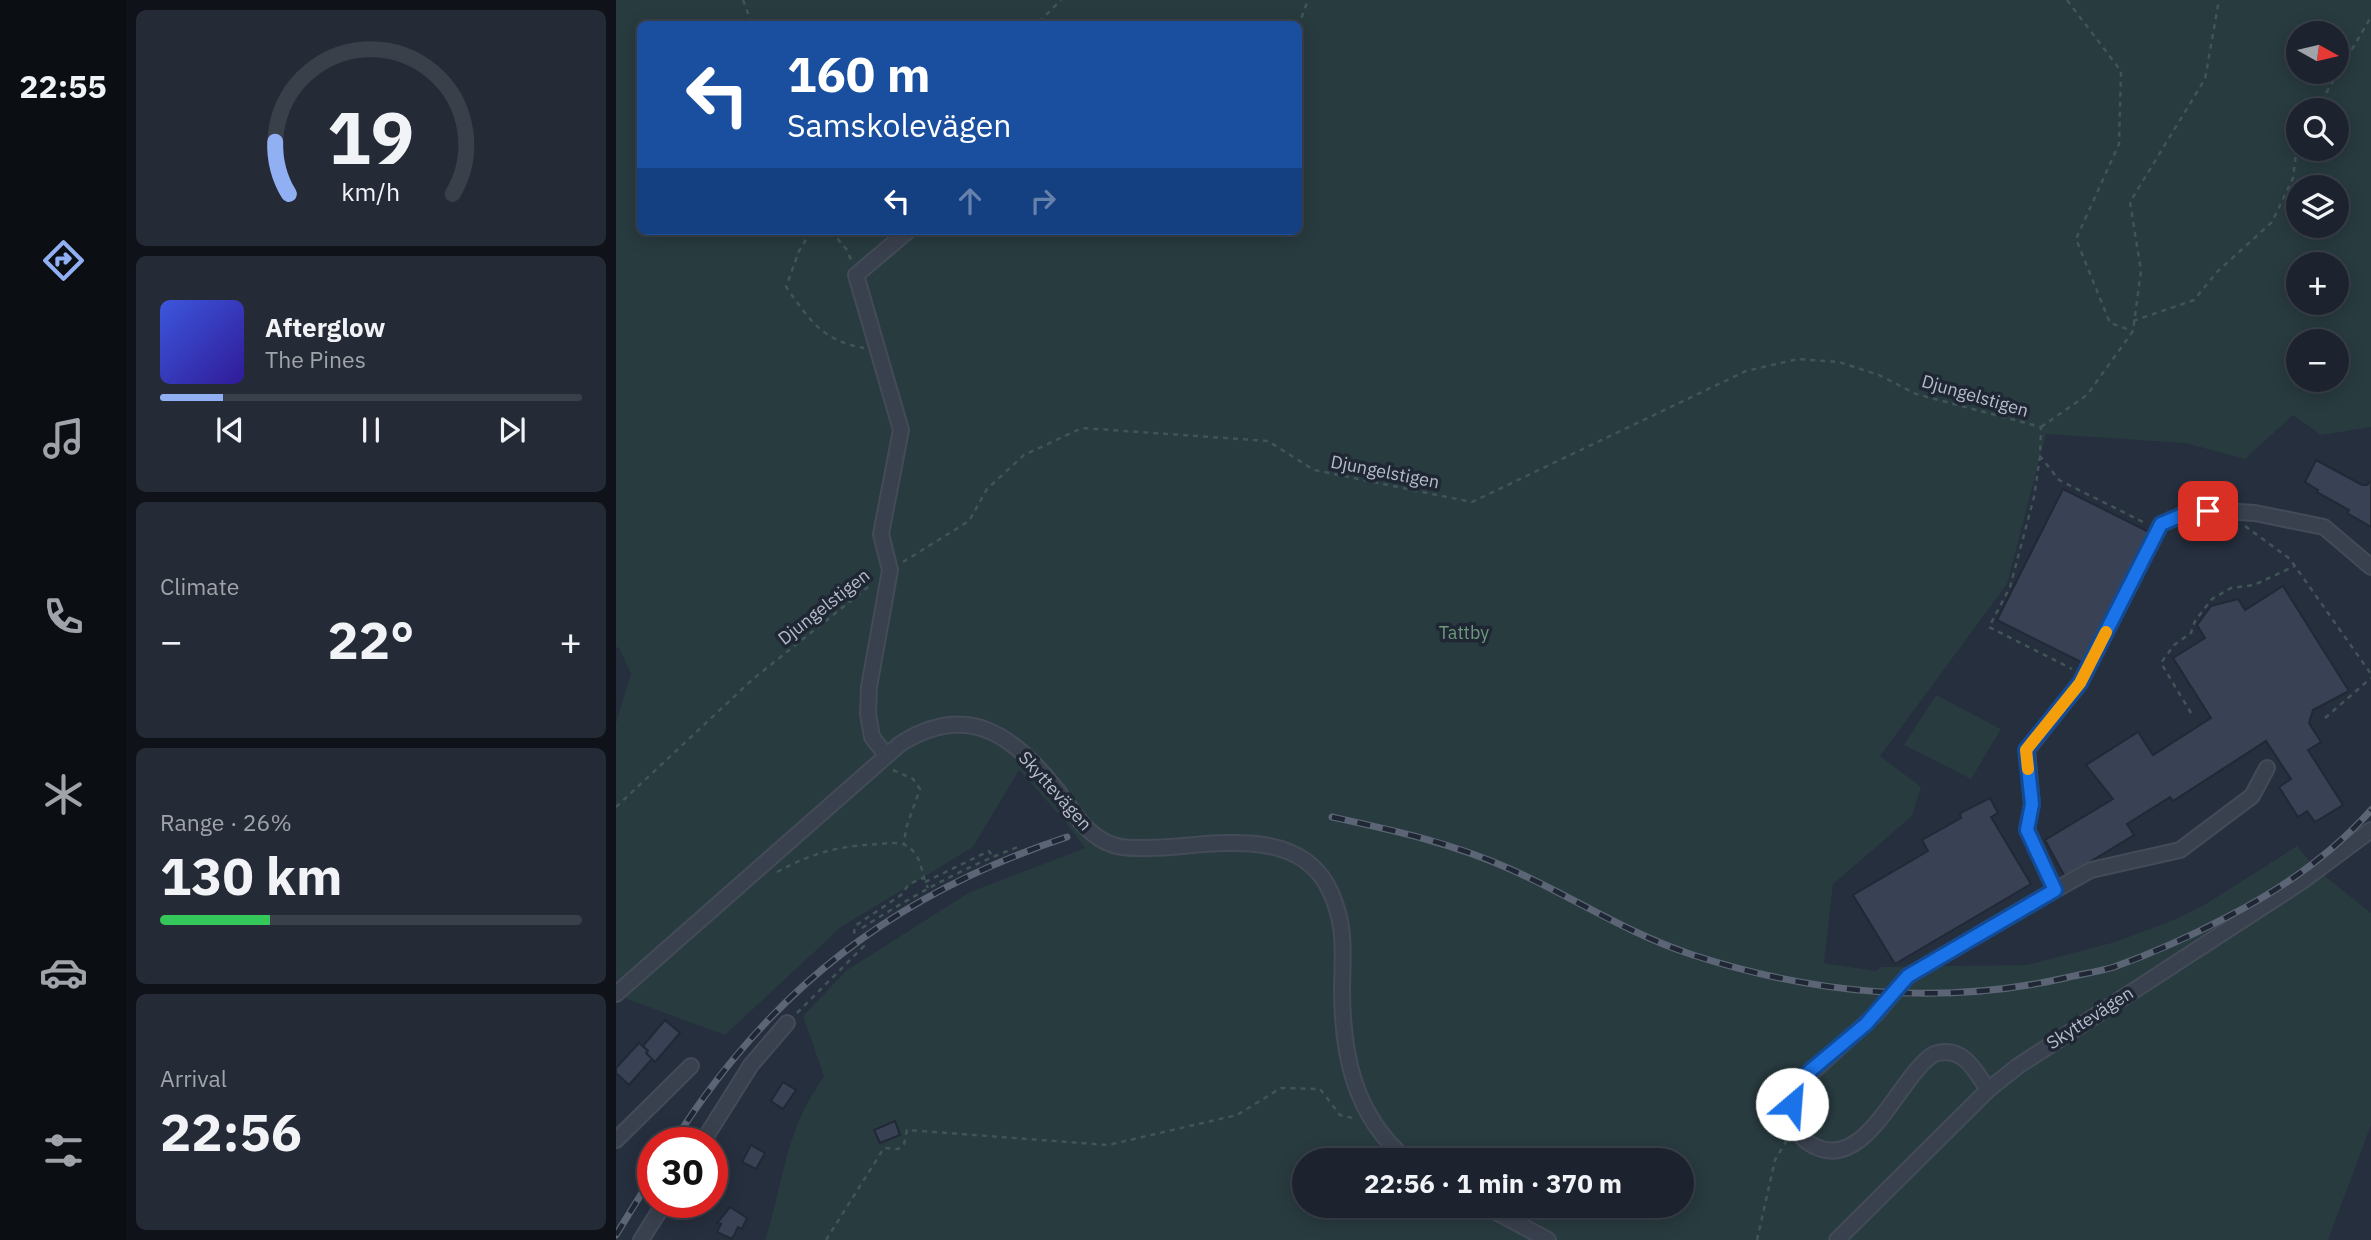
<!DOCTYPE html>
<meta charset="utf-8">
<style>
:root{--surface:#1c232e;--page:#252b36;--text:#f1f3f6;--muted:#a0a4aa;--line:#3a404a;--accent:#91b0f4}
body{margin:0;font-family:"IBM Plex Sans",sans-serif;background:var(--page);color:var(--text);height:100vh;display:flex;flex-direction:column;font-size:26px;white-space:nowrap}
*{box-sizing:border-box;margin:0}
p{font-size:23px;color:var(--muted)}
.icon{flex:none;width:38px;height:38px;fill:none;stroke:currentColor;stroke-width:2;stroke-linecap:round;stroke-linejoin:round}
.map{position:relative;flex:1;overflow:hidden}
.sheet{display:flex;flex-direction:column;gap:10px;padding:10px;background:#0f1319;width:490px}
.sheet>*{flex:none}
.banner{position:absolute;left:21px;top:21px;width:665px;height:214px;border-radius:10px;box-shadow:0 4px 18px #0003,0 0 0 2px var(--line);background:#1a4fa0;color:#fff;overflow:hidden}
.needle{width:46px;rotate:98deg}
.controls{position:absolute;left:1670px;top:21px;display:grid;gap:14px}
.controls a{display:grid;place-items:center;width:63px;height:63px;border-radius:50%;background:var(--surface);box-shadow:0 4px 18px #0003,0 0 0 2px var(--line);font-size:35px}
.speed{position:absolute;left:21px;top:1127px;display:flex;gap:14px;font-size:35px;font-weight:700;text-align:center}
.speed>*{display:grid;place-content:center;width:91px;height:91px;border-radius:50%;background:var(--surface);box-shadow:0 4px 18px #0003,0 0 0 2px var(--line);line-height:1}
.speed .limit{border:10px solid #d22;background:#fff;color:#111}
.pin{position:absolute;display:grid;place-items:center;width:60px;height:60px;color:#fff;margin:-30px;border-radius:14px;box-shadow:0 4px 10px #0006}
.me{position:absolute;width:77px;margin:-38px;rotate:27deg;stroke-linejoin:round;filter:drop-shadow(0 0 5px #0008)}
.turn{display:flex;align-items:center;gap:24px;height:147px;padding:0 35px;font-size:32px}
.turn .icon{width:91px;height:91px;stroke-width:2.5}
.turn b{display:block;font-size:49px;line-height:60px}
.lanes{display:flex;align-items:center;height:66px;padding:0 35px;background:#0003;justify-content:center;gap:35px;direction:ltr}
.lanes .off{opacity:.35}
.big{font-size:52px;font-weight:700;line-height:1.1}
.sheet .tile{flex:1;display:flex;flex-direction:column;justify-content:center;gap:10px;min-width:0;padding:0 24px;border-radius:10px;background:var(--page)}
.sheet .dial{align-items:center;gap:0}
.dial svg{height:182px;overflow:visible;fill:none;stroke:var(--line);stroke-width:7;stroke-linecap:round;text-anchor:middle}
.dial text{fill:var(--text);stroke:none}
.song{display:flex;align-items:center;gap:21px}
.cover{width:84px;height:84px;border-radius:10px;background:linear-gradient(135deg,hsl(230 70% 55%),hsl(250 70% 35%))}
.played{height:7px;border-radius:4px;background:linear-gradient(90deg,var(--accent) 15%,var(--line) 15%)}
.keys{display:flex;justify-content:space-around;direction:ltr}
.heat{display:flex;justify-content:space-between;align-items:center;font-size:38px;direction:ltr}
.charge{height:10px;border-radius:5px;background:linear-gradient(90deg,#34c759 26%,var(--line) 0)}
.trip{position:absolute;left:676px;top:1148px;width:402px;height:70px;border-radius:35px;background:var(--surface);box-shadow:0 4px 18px #0003,0 0 0 2px var(--line);font-weight:700;line-height:70px;text-align:center}
main{display:flex;flex:1;min-height:0}
.tab-bar{display:flex;flex-direction:column;width:126px;justify-content:space-around;align-items:center;background:#0b0e12;color:var(--muted)}
.tab-bar .icon{width:49px;height:49px}
.tab-bar .active{color:var(--accent)}
.tab-bar b{font-size:32px;color:var(--text)}
.map>svg:first-child{display:block}
.green{fill:#283b3f;fill-rule:evenodd}
.building{fill:#384254;stroke:#212836;stroke-width:2}
.lines{fill:none;stroke-linecap:round;stroke-linejoin:round}
.minor-casing{stroke:#434a58;stroke-width:18}
.path{stroke:#415457;stroke-width:2.5;stroke-dasharray:5 5;stroke-linecap:butt}
.minor{stroke:#3a414e;stroke-width:14}
.rail-casing{stroke:#5c6575;stroke-width:7}
.rail{stroke:#1f2634;stroke-width:4.5;stroke-dasharray:13;stroke-linecap:butt}
.minor-bridge-casing{stroke:#434a58;stroke-width:18;stroke-linecap:butt}
.minor-bridge{stroke:#3a414e;stroke-width:14}
.route-casing{stroke:#114b97;stroke-width:18}
.route{stroke:#1a73e8;stroke-width:12}
.slow{stroke:#f59e0b;stroke-width:12}
.labels{text-anchor:middle;stroke-width:7;stroke-linejoin:round;paint-order:stroke}
.street-label{font-size:18px;fill:#b6bcc9;stroke:#1f2634}
.park-label{font-size:18px;fill:#6e997b;stroke:#1f2634}
</style>
<main>
<nav class="tab-bar">
<b>22:55</b>
<svg class="icon active" aria-label="directions" viewBox="0 0 24 24"><path d="M12 3l9 9-9 9-9-9zM9 14v-3h6M13 9l2 2-2 2"/></svg>
<svg class="icon" aria-label="music" viewBox="0 0 24 24"><path d="M9 18V5l10-2v13"/><circle cx="6" cy="18" r="3"/><circle cx="16" cy="16" r="3"/></svg>
<svg class="icon" aria-label="phone" viewBox="0 0 24 24"><path d="M5 4h4l2 5-3 2q2 4 5 5l2-3 5 2v4C11 20 4 13 5 4z"/></svg>
<svg class="icon" aria-label="climate" viewBox="0 0 24 24"><path d="M12 3v18M4 7l16 10M4 17L20 7"/></svg>
<svg class="icon" aria-label="car" viewBox="0 0 24 24"><path d="M5 17H2v-5l4-1 3-4h7l3 4 3 1v5h-3M9 17h6M6 11h13"/><circle cx="7" cy="17" r="2"/><circle cx="17" cy="17" r="2"/></svg>
<svg class="icon" aria-label="filters" viewBox="0 0 24 24"><path d="M4 7h16M4 17h16"/><circle cx="9" cy="7" r="2"/><circle cx="15" cy="17" r="2"/></svg>
</nav>
<section class="sheet">
<div class="tile dial"><svg viewBox="0 0 100 80">
<path d="M14 69A42 42 0 1 1 86 69"/>
<path d="M14 69A42 42 0 0 1 8 46" stroke="#91b0f4"/>
<text x="50" y="56" font-size="32" font-weight="700">19</text>
<text x="50" y="72" font-size="11">km/h</text>
</svg></div>
<div class="tile">
<div class="song"><i class="cover"></i><div><b>Afterglow</b><p>The Pines</p></div></div>
<div class="played"></div>
<div class="keys"><svg class="icon" aria-label="previous" viewBox="0 0 24 24"><path d="M18 5L8 12l10 7zM5 5v14"/></svg><svg class="icon" aria-label="pause" viewBox="0 0 24 24"><path d="M8 5v14M16 5v14"/></svg><svg class="icon" aria-label="next" viewBox="0 0 24 24"><path d="M6 5l10 7-10 7zM19 5v14"/></svg></div>
</div>
<div class="tile"><p>Climate</p>
<div class="heat"><a>−</a><b class="big">22°</b><a>+</a></div>
</div>
<div class="tile"><p>Range · 26%</p><b class="big">130 km</b><div class="charge"></div></div>
<div class="tile"><p>Arrival</p><b class="big">22:56</b></div>
</section>
<div class="map">
<svg width="1755" height="1240" viewBox="0 0 1755 1240">
<rect width="100%" height="100%" fill="#262f3e"/>
<!-- green -->
<path class="green" d="M0,0H1755V427L1705,435L1677,415L1629,459L1569,443L1430,434L1391,584L1264,756L1305,787L1296,816L1217,884L1208,963L1259,971L1266,967L1411,965L1499,942L1560,919L1590,904L1681,846L1700,869L1755,913V1125L1712,1240H149C163,1199 167,1154 186,1114C192,1101 200,1088 208,1076L187,1016L231,970L354,892L469,848L448,820L403,770L357,847L225,927L109,1035L0,995V723L15,674L3,648L0,647ZM24,24H682V231H24ZM1682,33H1720V72H1682ZM1682,110H1720V149H1682ZM1682,187H1720V226H1682ZM1682,264H1720V303H1682ZM1682,341H1720V380H1682ZM688,1160H1066V1206H688Z
M1320,695L1385,729L1355,779L1288,745Z"/>
<!-- building -->
<path class="building" d="M1700,460L1746,485H1751L1755,481V527L1731,513L1733,510L1701,492L1702,490L1689,482Z
M1447,489L1535,533L1469,664L1381,620Z
M1667,586L1733,691L1697,710L1693,723L1705,742L1692,750L1727,805L1699,822L1691,811L1682,817L1663,787L1675,779L1650,741L1557,801L1554,797L1511,824L1518,835L1449,877L1429,840L1497,799L1470,765L1522,732L1537,755L1595,718L1557,658L1589,638L1581,625L1595,606L1622,599L1629,610Z
M1374,798L1382,813L1375,817L1415,884L1279,964L1237,895L1312,851L1306,840L1345,818L1344,813Z
M49,1020L64,1033L39,1062L30,1053L32,1051L27,1046Z
M23,1043L32,1051L30,1053L36,1059L13,1085L0,1073V1068Z
M167,1082L180,1090L167,1109L155,1101Z
M279,1121L284,1135L264,1143L258,1130Z
M135,1145L149,1153L140,1169L126,1162Z
M114,1207L131,1218L126,1229L122,1227L116,1239L101,1232L105,1224L101,1223Z"/>
<g class="lines">
<!-- minor casing -->
<g class="minor-casing">
<path id="minor" d="M270,755L256,737L252,714L253,687L274,570L265,534L285,430L240,275L292,231
M1439,890L1475,870L1564,850L1636,796L1651,768
M1292,976L1439,890L1411,829L1416,804L1411,750L1464,683L1545,524L1576,511H1608L1639,513L1708,527L1755,567
M0,994L284,744C352,701 397,735 441,790C457,811 470,836 497,845C508,849 522,848 534,848C589,847 677,824 711,885C730,920 727,950 726,988C726,1055 738,1115 791,1160
M1260,1014L1182,1085C1176,1098 1176,1108 1179,1122C1181,1133 1188,1141 1198,1146C1251,1173 1283,1075 1318,1054C1347,1045 1359,1070 1372,1090
M0,1140L75,1066
M86,1143L135,1065L171,1023
M869,1206L932,1240
M25,1240L49,1202
M1221,1240L1372,1090L1402,1066L1685,882L1755,830"/>
</g>
<!-- path -->
<path class="path" d="M127,0L136,24
M1451,0L1505,71L1503,144L1460,239L1494,323L1517,331
M413,24L424,21L445,0
M682,27L692,0
M1700,110L1755,17
M195,231L183,251L170,287C194,320 205,340 248,348
M215,231L231,250L235,260
M1517,321L1578,300L1601,272L1656,222L1677,178L1682,138
M1425,427L1471,395L1517,331L1525,271L1514,202L1589,79L1603,0
M1424,456L1418,497L1394,587L1373,627L1456,669
M1629,526L1674,559L1755,674
M287,562L353,521L371,489L408,455L466,428L652,441L698,470L856,502L1130,371L1182,359L1223,362L1263,375L1300,394L1425,427L1424,456L1443,480L1529,523
M1575,713L1545,663L1558,645L1575,633L1579,621L1596,599L1615,588L1638,585L1679,566
M1709,718L1755,678
M277,770L297,779L304,789L290,828L288,844
M0,807L137,679L256,584
M161,872C198,852 223,846 264,844C275,843 287,841 295,849C307,860 305,875 312,888
M309,882L373,851L376,856
M246,928C296,896 346,868 402,847
M181,1013L248,946L238,932L239,926L285,895L293,884L307,878
M210,1240L268,1148L282,1149L288,1144L291,1130L492,1145L621,1115L665,1088L704,1089L724,1115L741,1119
M1141,1240L1159,1160L1171,1140"/>
<!-- minor -->
<use href="#minor" class="minor"/>
<!-- rail casing -->
<g class="rail-casing">
<path id="rail" d="M716,817C776,830 837,843 894,869C957,897 1010,933 1077,955C1197,994 1325,1006 1449,978C1465,974 1482,972 1498,967C1537,953 1575,936 1611,917C1664,890 1715,855 1755,810
M57,1143C154,989 279,894 451,837
M0,1235L37,1175"/>
</g>
<!-- rail -->
<use href="#rail" class="rail"/>
<!-- minor-bridge casing -->
<g class="minor-bridge-casing">
<path id="minor-bridge" d="M1260,1014L1292,976"/>
</g>
<!-- minor-bridge -->
<use href="#minor-bridge" class="minor-bridge"/>
</g>
<g class="lines">
<!-- route casing -->
<g class="route-casing">
<path id="route" d="M1176,1104L1182,1085L1195,1070L1250,1024L1292,976L1439,890L1411,830L1416,804L1410,750L1464,683L1545,524L1576,511H1592"/>
</g>
<!-- route -->
<use href="#route" class="route"/>
<!-- slow -->
<path class="slow" d="M1412,769L1410,750L1464,683L1490,632"/>
</g>
<g class="labels">
<!-- street labels -->
<g class="street-label">
<text transform="translate(1359 396) rotate(16)" y="6">Djungelstigen</text>
<text transform="translate(769 472) rotate(11)" y="6">Djungelstigen</text>
<text transform="translate(208 607) rotate(-38)" y="6">Djungelstigen</text>
<text transform="translate(439 791) rotate(48)" y="6">Skyttevägen</text>
<text transform="translate(1474 1018) rotate(-33)" y="6">Skyttevägen</text>
</g>
<!-- park labels -->
<g class="park-label">
<text x="848" y="639">Tattby</text>
</g>
</g>
</svg>
<div class="controls">
<a><svg class="needle" viewBox="-14 -14 28 28"><path d="M0-13l5 13h-10z" fill="#e53935"/><path d="M0 13l5-13h-10z" fill="#a0a4aa"/></svg></a>
<a><svg class="icon" aria-label="search" viewBox="0 0 24 24"><circle cx="10" cy="10" r="6"/><path d="M15 15l6 6"/></svg></a>
<a><svg class="icon" aria-label="layers" viewBox="0 0 24 24"><path d="M12 4l9 5-9 5-9-5zM3 14l9 5 9-5"/></svg></a>
<a>+</a>
<a>−</a>
</div>
<div class="speed"><div class="limit">30</div></div>
<div class="pin" style="left:1592px;top:511px;background:#d93025"><svg class="icon" aria-label="arrive" viewBox="0 0 24 24"><path d="M6 21V4h12l-3 4 3 4H6"/></svg></div>
<svg class="me" style="left:1176px;top:1104px" viewBox="-20 -20 40 40"><circle r="19" fill="#fff"/><path d="M0-13L10 11 0 6-10 11z" fill="#1a73e8"/></svg>
<div class="trip">22:56 · 1 min · 370 m</div>
<div class="banner">
<div class="turn"><svg class="icon" aria-label="left" viewBox="0 0 24 24"><path d="M17 20v-9H6M10 6l-5 5 5 5"/></svg><div><b>160 m</b>Samskolevägen</div></div>
<div class="lanes"><svg class="icon" aria-label="left" viewBox="0 0 24 24"><path d="M17 20v-9H6M10 6l-5 5 5 5"/></svg><svg class="icon off" aria-label="ahead" viewBox="0 0 24 24"><path d="M12 20V5M6 11l6-6 6 6"/></svg><svg class="icon off" aria-label="right" viewBox="0 0 24 24"><path d="M7 20v-9h11M14 6l5 5-5 5"/></svg></div>
</div>
</div>
</main>
